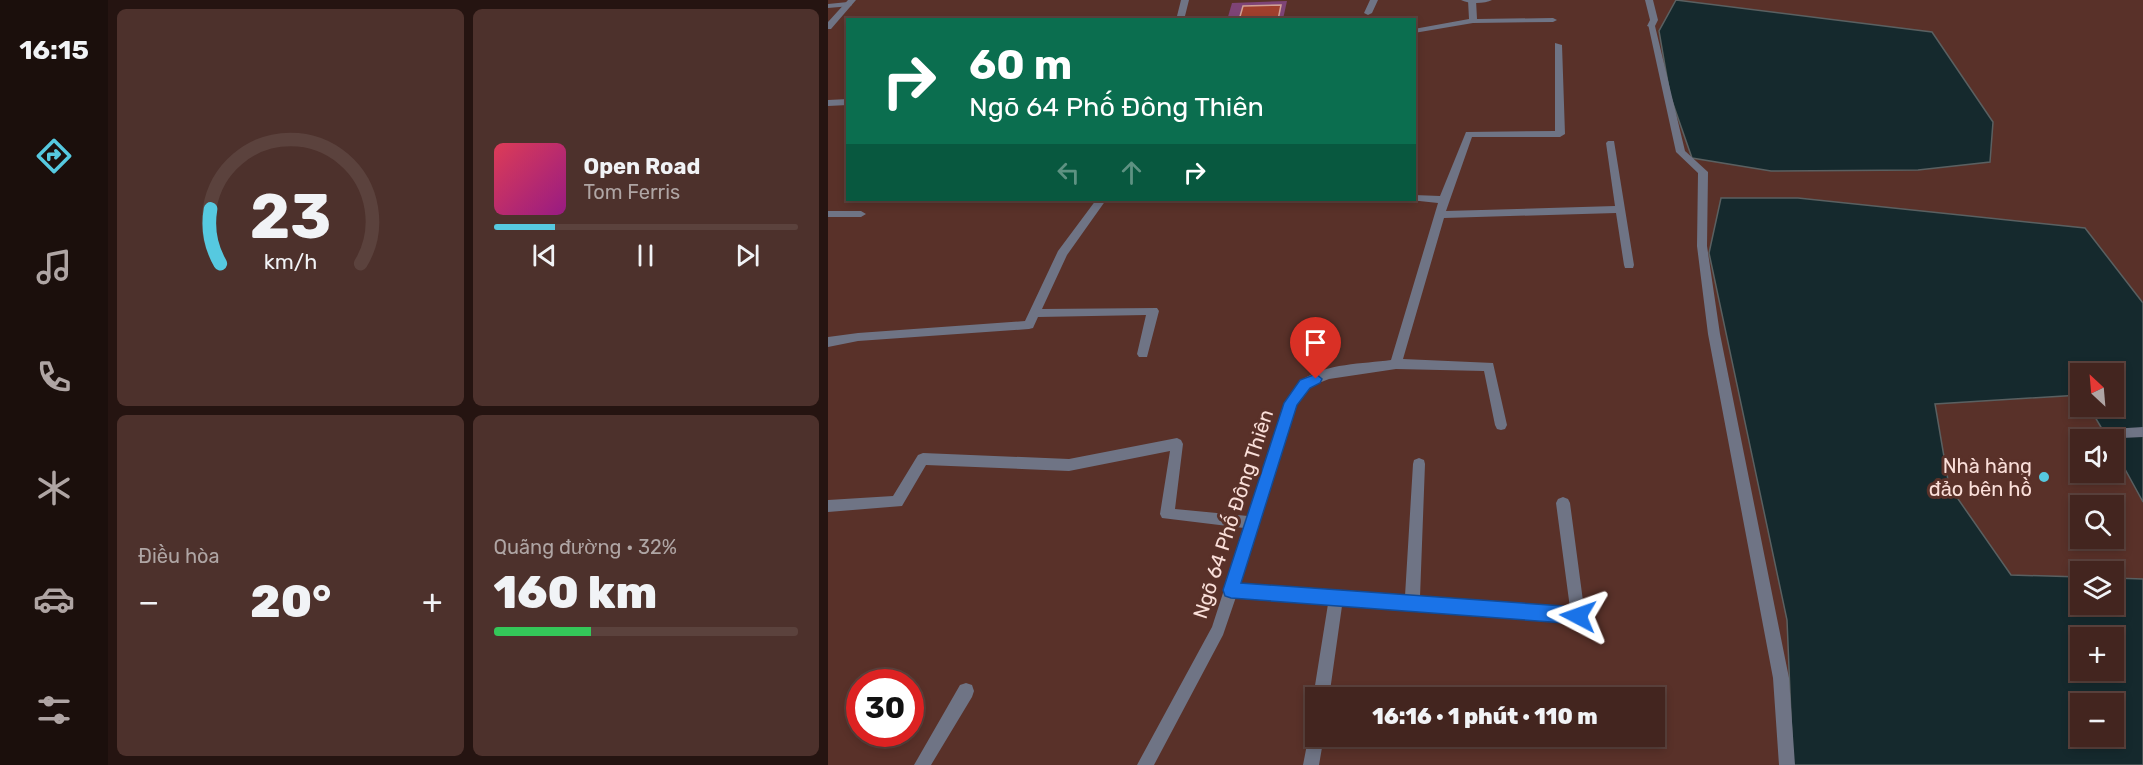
<!DOCTYPE html>
<html lang="vi">
<meta charset="utf-8">
<style>
:root{--surface:#43251f;--page:#4d312c;--text:#f1f3f6;--muted:#afa5a4;--line:#5b423d;--accent:#56c9e0}
body{margin:0;font-family:Rubik,sans-serif;background:var(--page);color:var(--text);height:100vh;display:flex;flex-direction:column;font-size:22px;white-space:nowrap}
*{box-sizing:border-box;margin:0}
p{font-size:20px;color:var(--muted)}
.icon{flex:none;width:33px;height:33px;fill:none;stroke:currentColor;stroke-width:2;stroke-linecap:round;stroke-linejoin:round}
.map{position:relative;flex:1;overflow:hidden}
.drawer{display:flex;flex-direction:column;gap:9px;padding:9px;background:#251411;width:720px}
.drawer>*{flex:none}
.guide{position:absolute;left:18px;top:18px;width:570px;height:183px;border-radius:0px;box-shadow:0 3px 9px #0003,0 0 0 2px var(--line);background:#0b6e4f;color:#fff;overflow:hidden}
.needle{width:39px;rotate:334deg}
.controls{position:absolute;left:1242px;top:363px;display:grid;gap:12px}
.controls a{display:grid;place-items:center;width:54px;height:54px;border-radius:0px;background:var(--surface);box-shadow:0 3px 9px #0003,0 0 0 2px var(--line);font-size:30px}
.speed{position:absolute;left:18px;top:669px;display:flex;gap:12px;font-size:30px;font-weight:700;text-align:center}
.speed>*{display:grid;place-content:center;width:78px;height:78px;border-radius:50%;background:var(--surface);box-shadow:0 3px 9px #0003,0 0 0 2px var(--line);line-height:1}
.speed .limit{border:9px solid #d22;background:#fff;color:#111}
.pin{position:absolute;display:grid;place-items:center;width:51px;height:51px;color:#fff;margin:-62px -26px;border-radius:50% 50% 50% 0;rotate:-45deg;box-shadow:0 0 6px #0007}
.pin .icon{rotate:45deg}
.me{position:absolute;width:66px;margin:-33px;rotate:274deg;stroke-linejoin:round;filter:drop-shadow(0 0 4px #0008)}
.turn{display:flex;align-items:center;gap:21px;height:126px;padding:0 24px;font-size:27px}
.turn .icon{width:78px;height:78px;stroke-width:2.5}
.turn b{display:block;font-size:42px;line-height:51px}
.lanes{display:flex;align-items:center;height:57px;padding:0 24px;background:#0003;justify-content:center;gap:30px;direction:ltr}
.lanes .off{opacity:.35}
.big{font-size:45px;font-weight:800;line-height:1.1}
.drawer .widget{flex:1;display:flex;flex-direction:column;justify-content:center;gap:9px;min-width:0;padding:0 21px;border-radius:9px;background:var(--page)}
.drawer .dial{align-items:center;gap:0}
.dial svg{height:156px;overflow:visible;fill:none;stroke:var(--line);stroke-width:7;stroke-linecap:round;text-anchor:middle}
.dial text{fill:var(--text);stroke:none}
.song{display:flex;align-items:center;gap:18px}
.cover{width:72px;height:72px;border-radius:9px;background:linear-gradient(135deg,hsl(350 70% 55%),hsl(310 70% 35%))}
.played{height:6px;border-radius:3px;background:linear-gradient(90deg,var(--accent) 20%,var(--line) 20%)}
.keys{display:flex;justify-content:space-around;direction:ltr}
.heat{display:flex;justify-content:space-between;align-items:center;font-size:33px;direction:ltr}
.charge{height:9px;border-radius:4px;background:linear-gradient(90deg,#34c759 32%,var(--line) 0)}
.drawer .tiles{flex:1;display:grid;gap:9px;grid-template-columns:repeat(2,1fr)}
.trip{position:absolute;left:477px;top:687px;width:360px;height:60px;border-radius:0px;background:var(--surface);box-shadow:0 3px 9px #0003,0 0 0 2px var(--line);font-weight:800;line-height:60px;text-align:center}
main{display:flex;flex:1;min-height:0}
.tabs{display:flex;flex-direction:column;width:108px;justify-content:space-around;align-items:center;background:#1b0f0c;color:var(--muted)}
.tabs .icon{width:42px;height:42px}
.tabs .on{color:var(--accent)}
.tabs b{font-size:27px;color:var(--text)}
.map>svg:first-child{display:block}
.green{fill:#7e4476}
.water{fill:#15292d;stroke:#5a6061;stroke-width:1.5;fill-rule:evenodd}
.building{fill:#a03f2d;stroke:#d09f94;stroke-width:1.5}
.lines{fill:none;stroke-linecap:round;stroke-linejoin:round}
.service{fill:#6f7485;fill-rule:evenodd}
.minor{fill:#6f7485;fill-rule:evenodd}
.route{fill:#1a73e8;stroke:#114b97;stroke-width:1.5}
.poi-dot{fill:#56c9e0;stroke:#593129;stroke-width:2}
.labels{text-anchor:middle;stroke-width:6;stroke-linejoin:round;paint-order:stroke}
.poi-label{font-size:20px;fill:#fadfd9;stroke:#593129;text-anchor:end}
.street-label{font-size:20px;fill:#fadfd9;stroke:#593129}
</style>
<main>
<nav class="tabs">
<b>16:15</b>
<svg class="icon on" aria-label="directions" viewBox="0 0 24 24"><path d="M12 3l9 9-9 9-9-9zM9 14v-3h6M13 9l2 2-2 2"/></svg>
<svg class="icon" aria-label="music" viewBox="0 0 24 24"><path d="M9 18V5l10-2v13"/><circle cx="6" cy="18" r="3"/><circle cx="16" cy="16" r="3"/></svg>
<svg class="icon" aria-label="phone" viewBox="0 0 24 24"><path d="M5 4h4l2 5-3 2q2 4 5 5l2-3 5 2v4C11 20 4 13 5 4z"/></svg>
<svg class="icon" aria-label="climate" viewBox="0 0 24 24"><path d="M12 3v18M4 7l16 10M4 17L20 7"/></svg>
<svg class="icon" aria-label="car" viewBox="0 0 24 24"><path d="M5 17H2v-5l4-1 3-4h7l3 4 3 1v5h-3M9 17h6M6 11h13"/><circle cx="7" cy="17" r="2"/><circle cx="17" cy="17" r="2"/></svg>
<svg class="icon" aria-label="filters" viewBox="0 0 24 24"><path d="M4 7h16M4 17h16"/><circle cx="9" cy="7" r="2"/><circle cx="15" cy="17" r="2"/></svg>
</nav>
<section class="drawer">
<div class="tiles">
<div class="widget dial"><svg viewBox="0 0 100 80">
<path d="M14 69A42 42 0 1 1 86 69"/>
<path d="M14 69A42 42 0 0 1 9 41" stroke="#56c9e0"/>
<text x="50" y="56" font-size="32" font-weight="700">23</text>
<text x="50" y="72" font-size="11">km/h</text>
</svg></div>
<div class="widget">
<div class="song"><i class="cover"></i><div><b>Open Road</b><p>Tom Ferris</p></div></div>
<div class="played"></div>
<div class="keys"><svg class="icon" aria-label="previous" viewBox="0 0 24 24"><path d="M18 5L8 12l10 7zM5 5v14"/></svg><svg class="icon" aria-label="pause" viewBox="0 0 24 24"><path d="M8 5v14M16 5v14"/></svg><svg class="icon" aria-label="next" viewBox="0 0 24 24"><path d="M6 5l10 7-10 7zM19 5v14"/></svg></div>
</div>
<div class="widget"><p>Điều hòa</p>
<div class="heat"><a>−</a><b class="big">20°</b><a>+</a></div>
</div>
<div class="widget"><p>Quãng đường · 32%</p><b class="big">160 km</b><div class="charge"></div></div>
</div>
</section>
<div class="map">
<svg width="1315" height="765" viewBox="0 0 1315 765">
<rect width="100%" height="100%" fill="#593129"/>
<!-- green -->
<path class="green" d="M459,1L455,19L399,20L404,3Z"/>
<!-- water -->
<path class="water" d="M848,0L1104,32L1165,122L1162,162L1090,170L943,171L864,158L842,95L831,31Z
M893,198H970L1257,228L1315,303V502L1286,449V440L1280,439L1261,407L1286,406V374H1252V395L1107,404L1121,486L1183,575L1252,577V604H1286V578L1315,579V765H965L959,620L881,253ZM1252,638H1286V670H1252ZM1252,704H1286V736H1252Z"/>
<!-- building -->
<path class="building" d="M453,5L450,20H411L415,6Z"/>
<g class="lines">
<!-- service -->
<path class="service" d="M353,0H361L356,20H348Z
M640,0H648L649,19L725,18L729,20L725,22L645,23L586,33V29L641,19Z
M817,0H825L830,20L826,28L819,26L822,20Z
M20,2L24,4L23,6L0,8V4Z
M20,99V105L0,106V100Z
M268,200H278L239,255L214,309L329,308L331,311L319,357H311L309,354L318,315L210,317L205,328L201,329L30,341L0,347V337L30,333L197,321L230,251Z
M1315,427V437L1252,440L1251,441L1247,440L1245,436L1247,432L1251,431Z"/>
<!-- minor -->
<path class="minor" d="M20,0H28L3,29H0V22Z
M542,0H550L544,13L540,15L536,13Z
M633,0H664C657,4 640,4 633,0Z
M820,24L827,26L857,151L880,172L879,246L892,334L961,678L967,765H951L945,678L880,334L869,246L870,173L848,152Z
M727,43L734,45L737,134L732,137H644L618,211L787,206L778,143L780,141H786L806,265L805,268H797L796,265L788,213L616,218L575,359L665,363L679,425L677,429L673,430L669,429L667,425L656,371L568,369L501,379L481,387L468,405L412,584L577,596L585,464L586,460L591,458L596,460L597,464L592,597L742,608L728,503L730,499L735,497L740,499L742,503L757,616L755,621L750,623L514,606L501,698H488V704L485,698L500,604L408,597L395,635L326,765H309L384,627L416,528L334,518L332,514L342,451L241,471L98,465L74,506L0,512V500L65,496L90,455L95,453L241,459L349,438L353,440L355,444L347,509L420,516C429,489 454,394 474,380C498,363 535,364 563,360L610,203L582,200H586V195L612,196L638,132L727,131Z
M0,211H33L38,214L33,217H0Z
M138,683L144,685L146,691L144,697L103,765H86L132,685Z
M488,727V736H496L491,765H475L482,729Z"/>
</g>
<!-- route -->
<path class="route" d="M488,374L494,379L492,383L482,388L469,405L413,583L750,607L756,610L759,616L756,622L750,624L403,598L397,596L395,590L456,403L472,380Z"/>
<!-- markers -->
<circle class="poi-dot" cx="1216" cy="477" r="6"/>
<g class="labels">
<!-- poi labels -->
<g class="poi-label">
<text x="1204" y="473">Nhà hàng<tspan x="1204" dy="23">đảo bên hồ</tspan></text>
</g>
<!-- street labels -->
<g class="street-label">
<text transform="translate(405 514) rotate(-72)" y="7">Ngõ 64 Phố Đông Thiên</text>
</g>
</g>
</svg>
<div class="controls">
<a><svg class="needle" viewBox="-14 -14 28 28"><path d="M0-13l5 13h-10z" fill="#e53935"/><path d="M0 13l5-13h-10z" fill="#afa5a4"/></svg></a>
<a><svg class="icon" aria-label="sound" viewBox="0 0 24 24"><path d="M4 9h4l5-4v14l-5-4H4zM17 9q2 3 0 6"/></svg></a>
<a><svg class="icon" aria-label="search" viewBox="0 0 24 24"><circle cx="10" cy="10" r="6"/><path d="M15 15l6 6"/></svg></a>
<a><svg class="icon" aria-label="layers" viewBox="0 0 24 24"><path d="M12 4l9 5-9 5-9-5zM3 14l9 5 9-5"/></svg></a>
<a>+</a>
<a>−</a>
</div>
<div class="speed"><div class="limit">30</div></div>
<div class="pin" style="left:488px;top:379px;background:#d93025"><svg class="icon" aria-label="arrive" viewBox="0 0 24 24"><path d="M6 21V4h12l-3 4 3 4H6"/></svg></div>
<svg class="me" style="left:750px;top:616px" viewBox="-20 -20 40 40"><path d="M0-17L14 15 0 8-14 15z" fill="#1a73e8" stroke="#fff" stroke-width="4"/></svg>
<div class="trip">16:16 · 1 phút · 110 m</div>
<div class="guide">
<div class="turn"><svg class="icon" aria-label="right" viewBox="0 0 24 24"><path d="M7 20v-9h11M14 6l5 5-5 5"/></svg><div><b>60 m</b>Ngõ 64 Phố Đông Thiên</div></div>
<div class="lanes"><svg class="icon off" aria-label="left" viewBox="0 0 24 24"><path d="M17 20v-9H6M10 6l-5 5 5 5"/></svg><svg class="icon off" aria-label="ahead" viewBox="0 0 24 24"><path d="M12 20V5M6 11l6-6 6 6"/></svg><svg class="icon" aria-label="right" viewBox="0 0 24 24"><path d="M7 20v-9h11M14 6l5 5-5 5"/></svg></div>
</div>
</div>
</main>
